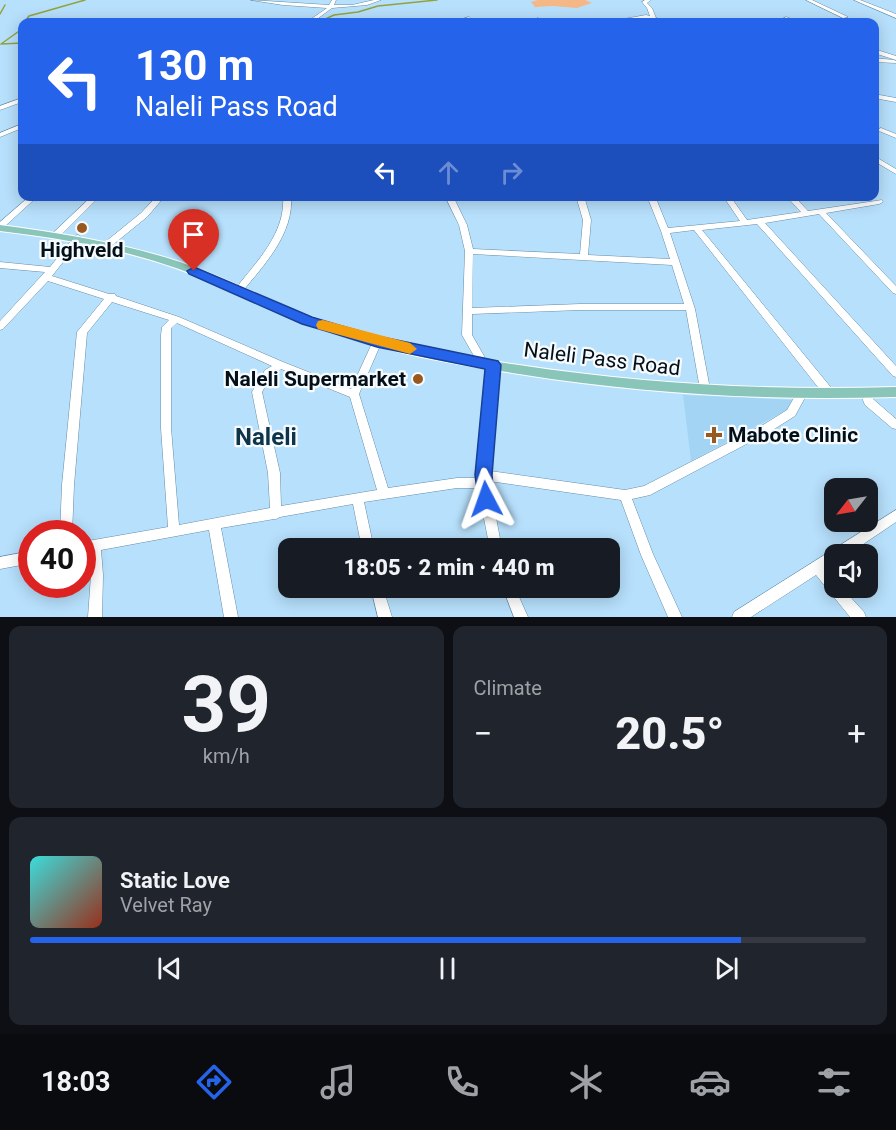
<!DOCTYPE html>
<meta charset="utf-8">
<style>
:root{--surface:#171b24;--page:#20242c;--text:#f1f3f6;--muted:#9ea1a6;--line:#363941;--accent:#2563eb}
body{margin:0;font-family:Roboto,sans-serif;background:var(--page);color:var(--text);height:100vh;display:flex;flex-direction:column;font-size:22px;white-space:nowrap}
*{box-sizing:border-box;margin:0}
p{font-size:20px;color:var(--muted)}
.icon{flex:none;width:33px;height:33px;fill:none;stroke:currentColor;stroke-width:2;stroke-linecap:round;stroke-linejoin:round}
.map{position:relative;height:617px;overflow:hidden}
.details{display:flex;flex-direction:column;gap:9px;padding:9px;background:#0d0f14;flex:1}
.details>*{flex:none}
.top-card{position:absolute;left:18px;top:18px;width:861px;height:183px;border-radius:12px;box-shadow:0 3px 15px #0003;background:#2563eb;color:#fff;overflow:hidden}
.needle{width:39px;rotate:239deg}
.buttons{position:absolute;left:824px;top:478px;display:grid;gap:12px}
.buttons a{display:grid;place-items:center;width:54px;height:54px;border-radius:12px;background:var(--surface);box-shadow:0 3px 15px #0003;font-size:30px}
.speed{position:absolute;left:18px;top:520px;display:flex;gap:12px;font-size:30px;font-weight:700;text-align:center}
.speed>*{display:grid;place-content:center;width:78px;height:78px;border-radius:50%;background:var(--surface);box-shadow:0 3px 15px #0003;line-height:1}
.speed .limit{border:9px solid #d22;background:#fff;color:#111}
.pin{position:absolute;display:grid;place-items:center;width:51px;height:51px;color:#fff;margin:-62px -26px;border-radius:50% 50% 50% 0;rotate:-45deg;box-shadow:0 0 6px #0007}
.pin .icon{rotate:45deg}
.me{position:absolute;width:66px;margin:-33px;rotate:356deg;stroke-linejoin:round;filter:drop-shadow(0 0 4px #0008)}
.turn{display:flex;align-items:center;gap:21px;height:126px;padding:0 18px;font-size:27px}
.turn .icon{width:78px;height:78px;stroke-width:2.5}
.turn b{display:block;font-size:42px;line-height:51px}
.lanes{display:flex;align-items:center;height:57px;padding:0 18px;background:#0003;justify-content:center;gap:30px;direction:ltr}
.lanes .off{opacity:.35}
.big{font-size:45px;font-weight:800;line-height:1.1}
.details .widget{flex:1;display:flex;flex-direction:column;justify-content:center;gap:9px;min-width:0;padding:0 21px;border-radius:12px;background:var(--page)}
.details .dial{align-items:center;gap:0}
.dial b{font-size:78px;line-height:1}
.song{display:flex;align-items:center;gap:18px}
.cover{width:72px;height:72px;border-radius:9px;background:linear-gradient(135deg,hsl(180 70% 55%),hsl(10 70% 35%))}
.played{height:6px;border-radius:3px;background:linear-gradient(90deg,var(--accent) 85%,var(--line) 85%)}
.keys{display:flex;justify-content:space-around;direction:ltr}
.heat{display:flex;justify-content:space-between;align-items:center;font-size:33px;direction:ltr}
.details .tiles{flex:1;display:grid;gap:9px;grid-template-columns:1fr 1fr}
.widget:last-child{grid-column:span 2}
.trip{position:absolute;left:278px;top:538px;width:342px;height:60px;border-radius:12px;background:var(--surface);box-shadow:0 3px 15px #0003;font-weight:800;line-height:60px;text-align:center}
.tab-bar{display:flex;height:96px;justify-content:space-around;align-items:center;background:#090b0e;color:var(--muted)}
.tab-bar .icon{width:42px;height:42px}
.tab-bar .current{color:var(--accent)}
.tab-bar b{font-size:27px;color:var(--text)}
.map>svg:first-child{display:block}
.built{fill:#a4d4f4}
.green{fill:#f6b786}
.lines{fill:none;stroke-linecap:round;stroke-linejoin:round}
.stream{stroke:#92a33d;stroke-width:1.5}
.minor-casing{stroke:#668da6;stroke-width:1}
.major-casing{stroke:#fff;stroke-width:2}
.minor{fill:#fff;fill-rule:evenodd}
.major{fill:#8ac5ba;fill-rule:evenodd}
.route{fill:#2563eb;stroke:#184099;stroke-width:1.5}
.slow{fill:#f59e0b}
.poi-dot{fill:#985921;stroke:#f7fbfe;stroke-width:2}
.labels{text-anchor:middle;stroke-width:4.5;stroke-linejoin:round;paint-order:stroke}
.poi-label{font-size:21px;font-weight:bold;fill:#031019;stroke:#f7fbfe}
.street-label{font-size:21px;fill:#031019;stroke:#f7fbfe}
.quarter-label{font-size:24px;font-weight:bold;fill:#0e344a;stroke:#f7fbfe}
</style>
<div class="map">
<svg width="896" height="617" viewBox="0 0 896 617">
<rect width="100%" height="100%" fill="#b7e0fc"/>
<!-- built -->
<path class="built" d="M683,395L795,400L789,409L691,461Z"/>
<!-- green -->
<path class="green" d="M538,0H585L592,3L577,8L553,6L535,7L531,2Z"/>
<g class="lines">
<!-- stream -->
<path class="stream" d="M0,14L5,5
M29,22L26,20L29,16L85,0
M319,22L334,15L358,12L378,6L437,0
M1,44L22,29
M1,44L22,43"/>
<!-- minor casing -->
<g class="minor-casing">
<path id="minor" d="M251,0L329,5L332,0H336L334,5H352L374,0H381L367,5L332,8L313,22H307L327,8L283,5Z
M645,0H651L647,3L652,8L656,18L668,21V22C660,22 651,18 643,19C631,20 619,23 607,22L646,15L650,16L647,8L642,2Z
M806,0H812L848,17L843,18Z
M854,0H860L896,14V18Z
M469,17L475,22H470L468,21L453,22Z
M786,17L797,21L798,22H791L786,21L783,22H777Z
M538,18L540,19L541,22H537L535,20Z
M358,19L372,22H356L355,21Z
M874,49L896,56V60L874,53Z
M874,58L894,60L896,61V63L874,62Z
M874,94L896,98V102L874,98Z
M22,98V102L0,110V106Z
M22,124V128L0,137V133Z
M881,128L896,134V138L879,131V129Z
M874,156L896,169V174L874,161Z
M30,196H38L3,228H0V222Z
M92,196H100L59,237H53L52,235L53,233Z
M157,196H165L147,217L110,247H104L103,245L104,243L141,213Z
M283,196H291C294,234 264,265 242,292H236L235,290L236,288C257,261 286,233 283,196Z
M445,196H453L467,225L473,249L580,254L583,220L576,196H584L591,220L588,255L670,259L661,231L647,196H655L668,228L740,221L723,196H730L747,220L801,212L786,196H794L808,211L882,200L883,202L879,204L826,213L896,286V294L893,293L819,214L765,223L896,366V377L893,376L757,224L702,230L833,390L834,393L833,396L829,397L825,396L694,230L670,233L695,309L710,389L709,392L705,393L701,392L700,389L686,310H580L472,314V335L484,356L482,366H476L474,356L462,335L465,251L459,225ZM473,254L672,265L684,304H580L472,308Z
M78,235L82,238L52,276L109,294H115L116,296L179,317L283,362L351,389L374,339H380L382,341L359,394L388,488L457,478H478L488,365L490,362H496L498,365L490,471L625,490L644,486L763,425L787,410L799,389L803,388L807,389L808,392L795,416L771,431L650,495L632,499L653,554L682,617H668L641,555L621,500L489,481L502,549H490L478,488H457L364,502L374,549H362L353,504L280,517L276,519H274L221,528L238,617H224L209,530L101,550L103,575L102,617H88L91,575L89,552L82,554V542L168,527L161,428V335L162,327L169,320L112,302L87,333L74,485L72,534H60L62,485L77,332L104,299L48,281L3,329L0,330V321L45,272L0,268V262L50,267L75,236ZM177,323L272,366L265,370L252,392L268,473L270,508L179,525L171,428V328ZM281,369L350,397L377,490L281,506L280,473L262,392L271,376Z
M865,389L869,390L873,399L896,419V429L892,428L865,405L860,393L861,390Z
M896,510V522L847,555H834V563L826,568L834,578V588H842L864,612L866,617H850L816,575L751,617H732L734,612Z
M32,551V563L0,569V557Z
M371,588H383L392,617H378Z
M503,588H515L528,617H514Z"/>
</g>
<!-- major casing -->
<g class="major-casing">
<path id="major" d="M0,225C61,233 122,243 180,262C217,275 251,292 287,307C315,319 344,328 374,337C421,350 470,358 519,365C644,384 770,391 896,387V397C769,401 644,394 519,374C470,366 421,359 374,345C346,337 317,328 290,317C252,302 215,282 176,268C119,248 59,238 0,231Z"/>
</g>
<!-- minor -->
<use href="#minor" class="minor"/>
<!-- major -->
<use href="#major" class="major"/>
</g>
<!-- route -->
<path class="route" d="M194,267L312,317L335,324L377,336L498,361L501,365L492,475L494,499L492,505L486,507L479,505L475,475L485,369L377,347L326,331L302,324L189,274L187,271Z"/>
<!-- slow -->
<path class="slow" d="M323,320L410,343L417,349L410,354L318,329L316,325L318,321Z"/>
<!-- markers -->
<g class="poi-dot">
<circle cx="82" cy="228" r="6"/>
<circle cx="418" cy="379" r="6"/>
<path d="M711 426h6v6h6v6h-6v6h-6v-6h-6v-6h6z"/>
</g>
<g class="labels">
<!-- poi labels -->
<g class="poi-label">
<text x="82" y="257">Highveld</text>
<text x="406" y="386" text-anchor="end">Naleli Supermarket</text>
<text x="728" y="442" text-anchor="start">Mabote Clinic</text>
</g>
<!-- street labels -->
<g class="street-label">
<text transform="translate(602 359) rotate(7)" y="7">Naleli Pass Road</text>
</g>
<!-- quarter labels -->
<g class="quarter-label">
<text x="266" y="445">Naleli</text>
</g>
</g>
</svg>
<div class="buttons">
<a><svg class="needle" viewBox="-14 -14 28 28"><path d="M0-13l5 13h-10z" fill="#e53935"/><path d="M0 13l5-13h-10z" fill="#9ea1a6"/></svg></a>
<a><svg class="icon" aria-label="sound" viewBox="0 0 24 24"><path d="M4 9h4l5-4v14l-5-4H4zM17 9q2 3 0 6"/></svg></a>
</div>
<div class="speed"><div class="limit">40</div></div>
<div class="pin" style="left:194px;top:271px;background:#d93025"><svg class="icon" aria-label="arrive" viewBox="0 0 24 24"><path d="M6 21V4h12l-3 4 3 4H6"/></svg></div>
<svg class="me" style="left:486px;top:499px" viewBox="-20 -20 40 40"><path d="M0-17L14 15 0 8-14 15z" fill="#2563eb" stroke="#fff" stroke-width="4"/></svg>
<div class="trip">18:05 · 2 min · 440 m</div>
<div class="top-card">
<div class="turn"><svg class="icon" aria-label="left" viewBox="0 0 24 24"><path d="M17 20v-9H6M10 6l-5 5 5 5"/></svg><div><b>130 m</b>Naleli Pass Road</div></div>
<div class="lanes"><svg class="icon" aria-label="left" viewBox="0 0 24 24"><path d="M17 20v-9H6M10 6l-5 5 5 5"/></svg><svg class="icon off" aria-label="ahead" viewBox="0 0 24 24"><path d="M12 20V5M6 11l6-6 6 6"/></svg><svg class="icon off" aria-label="right" viewBox="0 0 24 24"><path d="M7 20v-9h11M14 6l5 5-5 5"/></svg></div>
</div>
</div>
<section class="details">
<div class="tiles">
<div class="widget dial"><b>39</b><p>km/h</p></div>
<div class="widget"><p>Climate</p>
<div class="heat"><a>−</a><b class="big">20.5°</b><a>+</a></div>
</div>
<div class="widget">
<div class="song"><i class="cover"></i><div><b>Static Love</b><p>Velvet Ray</p></div></div>
<div class="played"></div>
<div class="keys"><svg class="icon" aria-label="previous" viewBox="0 0 24 24"><path d="M18 5L8 12l10 7zM5 5v14"/></svg><svg class="icon" aria-label="pause" viewBox="0 0 24 24"><path d="M8 5v14M16 5v14"/></svg><svg class="icon" aria-label="next" viewBox="0 0 24 24"><path d="M6 5l10 7-10 7zM19 5v14"/></svg></div>
</div>
</div>
</section>
<nav class="tab-bar">
<b>18:03</b>
<svg class="icon current" aria-label="directions" viewBox="0 0 24 24"><path d="M12 3l9 9-9 9-9-9zM9 14v-3h6M13 9l2 2-2 2"/></svg>
<svg class="icon" aria-label="music" viewBox="0 0 24 24"><path d="M9 18V5l10-2v13"/><circle cx="6" cy="18" r="3"/><circle cx="16" cy="16" r="3"/></svg>
<svg class="icon" aria-label="phone" viewBox="0 0 24 24"><path d="M5 4h4l2 5-3 2q2 4 5 5l2-3 5 2v4C11 20 4 13 5 4z"/></svg>
<svg class="icon" aria-label="climate" viewBox="0 0 24 24"><path d="M12 3v18M4 7l16 10M4 17L20 7"/></svg>
<svg class="icon" aria-label="car" viewBox="0 0 24 24"><path d="M5 17H2v-5l4-1 3-4h7l3 4 3 1v5h-3M9 17h6M6 11h13"/><circle cx="7" cy="17" r="2"/><circle cx="17" cy="17" r="2"/></svg>
<svg class="icon" aria-label="filters" viewBox="0 0 24 24"><path d="M4 7h16M4 17h16"/><circle cx="9" cy="7" r="2"/><circle cx="15" cy="17" r="2"/></svg>
</nav>
